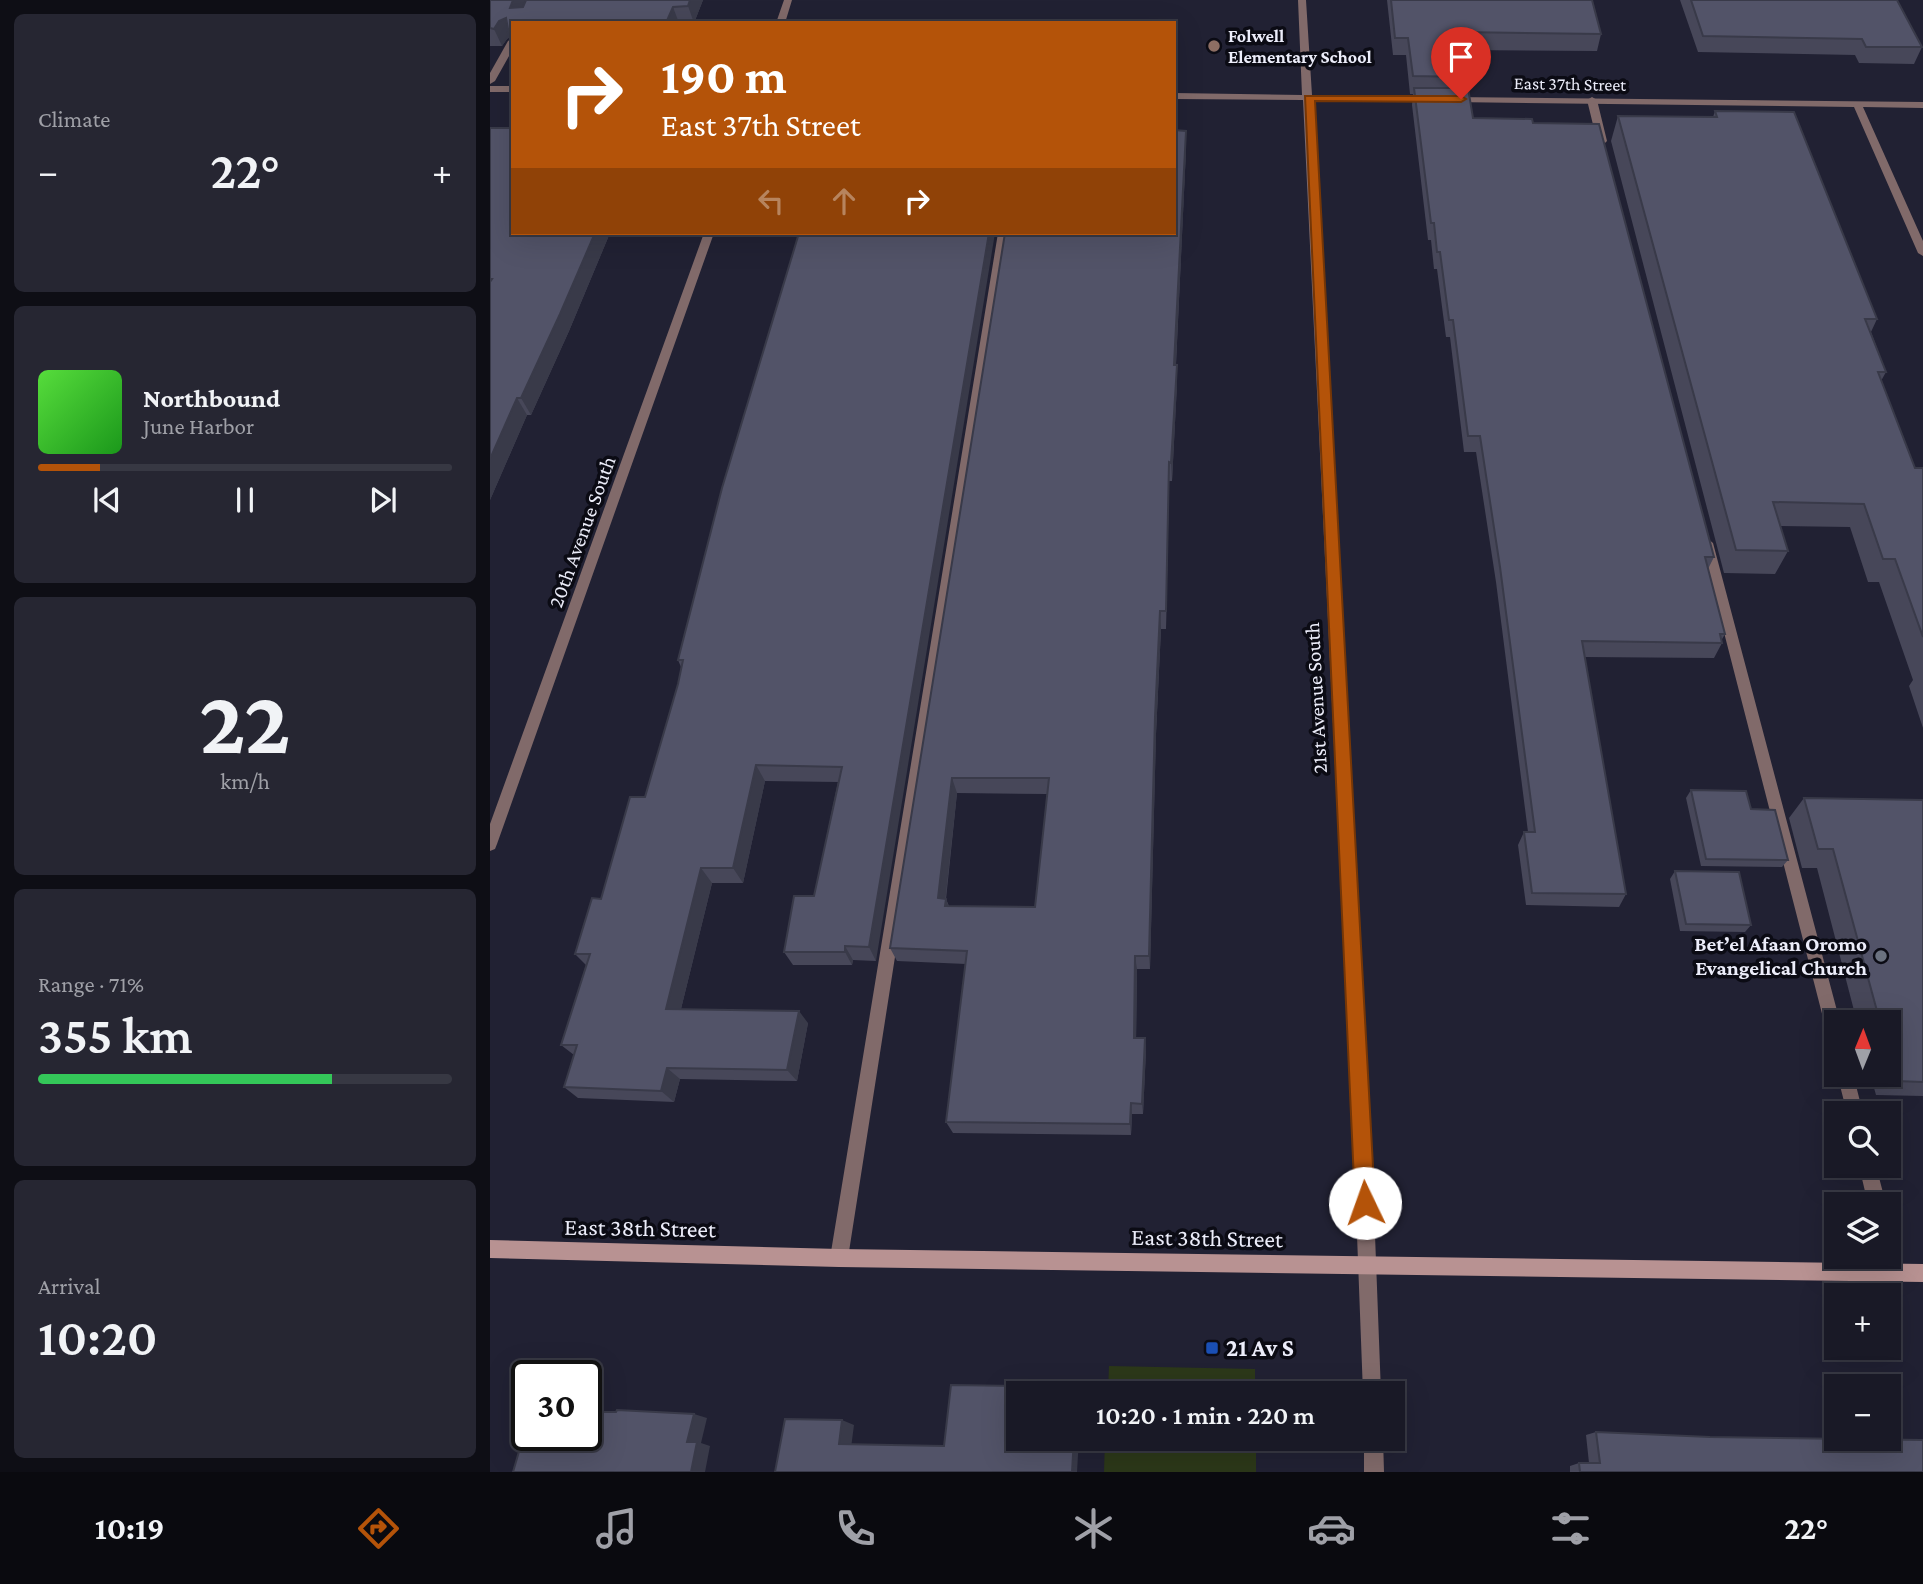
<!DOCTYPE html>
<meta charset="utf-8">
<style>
:root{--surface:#191926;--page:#262632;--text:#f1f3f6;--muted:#9fa0a7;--line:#373843;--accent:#b45309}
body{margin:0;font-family:"Crimson Pro",serif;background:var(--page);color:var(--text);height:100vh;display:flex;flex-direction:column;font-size:26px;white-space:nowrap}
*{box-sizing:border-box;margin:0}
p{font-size:23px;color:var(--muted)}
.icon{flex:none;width:38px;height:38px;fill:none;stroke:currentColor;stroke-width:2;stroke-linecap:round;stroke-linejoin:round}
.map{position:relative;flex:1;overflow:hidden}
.sheet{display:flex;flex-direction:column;gap:14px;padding:14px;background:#0e0e15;width:490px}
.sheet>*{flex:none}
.banner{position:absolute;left:21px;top:21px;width:665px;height:214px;border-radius:0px;box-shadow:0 7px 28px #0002,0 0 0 2px var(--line);background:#b45309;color:#fff;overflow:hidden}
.needle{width:46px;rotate:1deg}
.controls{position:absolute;left:1334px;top:1010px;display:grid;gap:14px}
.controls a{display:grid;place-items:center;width:77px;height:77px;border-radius:0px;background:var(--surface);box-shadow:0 7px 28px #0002,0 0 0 2px var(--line);font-size:35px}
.speed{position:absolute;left:21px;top:1360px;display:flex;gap:14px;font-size:35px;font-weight:700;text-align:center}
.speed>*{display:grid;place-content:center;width:91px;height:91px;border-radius:50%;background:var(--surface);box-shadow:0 7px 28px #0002,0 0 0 2px var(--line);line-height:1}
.speed .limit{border:4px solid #111;border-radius:10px;background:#fff;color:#111}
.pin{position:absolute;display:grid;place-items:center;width:60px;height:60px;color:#fff;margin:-72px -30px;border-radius:50% 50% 50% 0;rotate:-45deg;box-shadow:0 0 7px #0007}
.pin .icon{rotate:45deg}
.me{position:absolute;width:77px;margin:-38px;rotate:357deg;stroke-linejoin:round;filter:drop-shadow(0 0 5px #0008)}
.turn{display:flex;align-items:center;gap:24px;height:147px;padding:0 35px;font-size:32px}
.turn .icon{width:91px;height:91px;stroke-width:2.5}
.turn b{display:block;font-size:49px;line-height:60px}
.lanes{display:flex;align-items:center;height:66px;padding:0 35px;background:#0003;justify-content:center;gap:35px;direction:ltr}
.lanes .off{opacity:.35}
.big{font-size:52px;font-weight:600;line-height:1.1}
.sheet .widget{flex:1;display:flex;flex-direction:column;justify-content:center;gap:10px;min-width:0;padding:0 24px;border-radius:10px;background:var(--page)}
.sheet .dial{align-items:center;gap:0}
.dial b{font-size:91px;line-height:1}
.song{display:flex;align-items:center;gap:21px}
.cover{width:84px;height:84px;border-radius:10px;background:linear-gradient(135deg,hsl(110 70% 55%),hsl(120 70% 35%))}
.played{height:7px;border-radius:4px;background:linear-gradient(90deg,var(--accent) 15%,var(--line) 15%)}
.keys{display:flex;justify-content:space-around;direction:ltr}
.heat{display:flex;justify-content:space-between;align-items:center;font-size:38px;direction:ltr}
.charge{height:10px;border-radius:5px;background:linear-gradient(90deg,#34c759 71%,var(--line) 0)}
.trip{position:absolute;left:516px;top:1381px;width:399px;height:70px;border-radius:0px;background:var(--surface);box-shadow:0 7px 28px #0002,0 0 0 2px var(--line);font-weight:600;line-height:70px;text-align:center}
.tabs{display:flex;height:112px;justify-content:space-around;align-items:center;background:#0a0a0f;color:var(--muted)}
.tabs .icon{width:49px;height:49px}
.tabs .current{color:var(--accent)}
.tabs b{font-size:32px;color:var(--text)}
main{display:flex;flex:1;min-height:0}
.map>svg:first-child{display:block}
.green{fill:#2c3819}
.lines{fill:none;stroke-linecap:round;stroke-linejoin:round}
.lane{fill:#816a6a;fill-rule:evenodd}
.street{fill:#816a6a;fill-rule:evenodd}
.secondary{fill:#b89292;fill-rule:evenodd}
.wall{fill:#474759;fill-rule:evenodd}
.shaded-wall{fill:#393a49}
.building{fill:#525368;stroke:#393a49;stroke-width:2;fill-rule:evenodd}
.route{fill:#b45309;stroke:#753606;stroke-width:2}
.education-dot{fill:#8d6e63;stroke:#0b0b14;stroke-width:2.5}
.worship-dot{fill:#6b7280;stroke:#0b0b14;stroke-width:2.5}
.transit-dot{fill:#1a4fb4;stroke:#0b0b14;stroke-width:2.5}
.labels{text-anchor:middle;stroke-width:7;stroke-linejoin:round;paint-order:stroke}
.far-poi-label{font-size:18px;font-weight:bold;fill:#ecedfa;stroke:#0b0b14;text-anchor:start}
.far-street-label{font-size:18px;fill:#ecedfa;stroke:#0b0b14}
.street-label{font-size:21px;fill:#ecedfa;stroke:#0b0b14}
.poi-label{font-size:21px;font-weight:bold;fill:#ecedfa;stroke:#0b0b14;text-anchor:end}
.near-street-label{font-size:24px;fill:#ecedfa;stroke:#0b0b14}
.near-poi-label{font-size:24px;font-weight:bold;fill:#ecedfa;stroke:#0b0b14;text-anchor:start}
</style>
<main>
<section class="sheet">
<div class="widget"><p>Climate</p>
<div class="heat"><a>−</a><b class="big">22°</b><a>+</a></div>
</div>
<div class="widget">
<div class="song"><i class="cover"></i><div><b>Northbound</b><p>June Harbor</p></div></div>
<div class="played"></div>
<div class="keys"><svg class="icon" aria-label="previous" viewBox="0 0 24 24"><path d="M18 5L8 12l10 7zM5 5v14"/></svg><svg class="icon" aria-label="pause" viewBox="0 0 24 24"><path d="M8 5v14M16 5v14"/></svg><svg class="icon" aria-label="next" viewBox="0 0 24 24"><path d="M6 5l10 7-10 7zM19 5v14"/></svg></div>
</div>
<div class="widget dial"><b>22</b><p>km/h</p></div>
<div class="widget"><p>Range · 71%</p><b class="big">355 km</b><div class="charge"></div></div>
<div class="widget"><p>Arrival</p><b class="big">10:20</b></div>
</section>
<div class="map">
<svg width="1433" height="1472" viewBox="0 0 1433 1472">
<rect width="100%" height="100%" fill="#212133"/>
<!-- green -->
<path class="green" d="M619,1366L765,1369V1393H618Z
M615,1439H766V1472H614Z"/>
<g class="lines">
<!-- lane -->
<path class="lane" d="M23,38V49L5,81L0,84V73L18,41Z
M1102,97L1107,100L1117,141L1115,143L1107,141L1097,100Z
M508,233H518L358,1258L355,1264L349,1267L343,1264L340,1258Z
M1217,538L1223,543L1350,1022H1346V1045L1340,1043L1338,1037L1211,543Z
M1347,1074H1363L1373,1113H1357Z
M1369,1166H1386L1396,1204H1378Z
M1398,1239L1404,1242L1413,1272L1410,1278L1404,1281L1398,1278L1391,1256H1398Z"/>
<!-- street -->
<path class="street" d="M294,0H302L295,23H286Z
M808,0H816L822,95L942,96L947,99L942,102L822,100L883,1182L891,1393H873L865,1182L813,100L684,99V93L812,95Z
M0,86H23V92H0Z
M959,97L1433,102V108L1373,107L1433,241V256L1428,253L1364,107L962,102L959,101Z
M214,233H224L7,844L5,849L0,851V824Z
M874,1438H893L894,1472H874Z"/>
<!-- secondary -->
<path class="secondary" d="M0,1240L349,1249L1433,1264V1282L349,1267L0,1258Z"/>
</g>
<!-- wall -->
<path class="wall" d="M0,0H213L204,23H23V43L20,37L17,39L12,46H0Z
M897,0H1102L1111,34L1107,51L972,50L976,77L974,88L983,118L1043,123L1224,557L1218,569L1235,634L1231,641L1232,643L1224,658L1094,657L1136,894L1129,907L1036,905L1028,845L1034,832H1038L1006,582L986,452H974L960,337H956L947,269H944L941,240H938L922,105L923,94H920L916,55H903Z
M1190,0H1407L1432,47L1424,64L1369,63L1365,55L1208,52Z
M1225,111L1387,319L1381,332L1396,372L1391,381L1425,468H1433V728L1419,686L1423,680L1389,582H1378L1360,527L1290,526L1298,551L1285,574L1234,573L1121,141L1128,116L1223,117Z
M0,128L23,233H120L79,331L41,415H37L0,500Z
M696,131V150L686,365H687V384L682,481H679L676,629H671L666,734L660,969H647L646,1038H655L656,1050L653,1114H642L641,1135L463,1133L456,1122L476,964L407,961L400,948ZM467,793L557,794L545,907L459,906L456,899Z
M309,233L386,961L363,960L362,965H303L294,952L324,896L348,782L275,781L253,883H222L191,1009L318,1023L307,1081L190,1079L184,1102L88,1098L74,1087L84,1055L71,1045L96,965L85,954L111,899L155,797L188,684L191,667L188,660Z
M1201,790L1261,809L1298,860L1292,867L1211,866L1196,798Z
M1314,798L1433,800V1096L1386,1095L1380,1074H1398V1022H1367L1327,868H1312L1299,818Z
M1185,871L1261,925L1255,932L1190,931L1180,879Z
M1106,1432L1433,1472H1080V1466L1089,1463H1099L1096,1435Z"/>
<!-- shaded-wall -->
<path class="shaded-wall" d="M23,0H39L28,23L20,8Z
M200,0H213L204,23L198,6Z
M183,7L189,23H176Z
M16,18L20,29H18L20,37L17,39L12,46L4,29L9,21Z
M696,131V150L685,384L684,365Z
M105,233H120L79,331L41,415L31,398Z
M499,233H505L386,961L379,947Z
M687,365V384L682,481L681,463Z
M27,398L37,415L0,500V459Z
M679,462V481L676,629V611Z
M670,611L671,629L666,734L660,969L659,956L665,717Z
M266,765L275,781L253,883L243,868Z
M462,778L467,793L455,903L456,899L461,913L448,898Z
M211,868L222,883L188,1021L176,1009Z
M355,946L363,960L362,965L355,952Z
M645,956L647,969L646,1050L644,1038Z
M309,1011L318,1023L307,1081L297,1070Z
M655,1038L656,1050L653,1114L652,1104Z
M177,1068L190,1079L184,1102L171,1091Z
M641,1103L642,1114L641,1135L640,1124Z
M204,1414L217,1418L211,1443L220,1446L215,1472H201L197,1442Z
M352,1420L364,1425L361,1448L349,1444Z
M584,1438H589L587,1472H582Z"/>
<!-- building -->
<path class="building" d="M0,0H23L20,8L33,7L36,0H200L198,6L183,7L176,23H23V32H18L20,29H18L16,18L9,21L4,29L0,28Z
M901,0H1102L1111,34L969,32L976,77L923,76L918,38H905Z
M1201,0H1407L1432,47H1376L1372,39L1213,36Z
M924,88H978L983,118L1042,119L1043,123L1109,124L1224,557H1215L1235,634H1230L1232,643L1092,641L1136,894L1042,893L1034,832H1045L1010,567L990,436H978L963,320H959L950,252H947L944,223H941Z
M1225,111L1304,112L1387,319H1375L1396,372H1388L1425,468H1433V637L1405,559H1393L1374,504L1283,502L1298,551L1246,550L1128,116L1227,117Z
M0,128H23V233H105L70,314L31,398H27L0,459V282L2,279H0Z
M684,130L696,131L684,365H687L681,463L679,462L676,611H670L665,717L659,956H645L644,1038H655L652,1104L641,1103L640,1124L456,1122L477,951L400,948L515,233H684ZM462,778H559L545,907L455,906L456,899L448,898Z
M309,233H499L379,947L355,946V952H294L304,896H324L352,767L266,765L243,868H211L176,1009L309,1011L297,1070L177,1068L171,1091L74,1087L87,1045H71L100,954H85L102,898L111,899L140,797H155L188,684L193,660H188L232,488Z
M1201,790L1256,791L1261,809L1285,810L1298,860L1216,859Z
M1314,798L1433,800V1082L1406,1081L1398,1054V1022H1390L1343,849H1328Z
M1185,871L1249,872L1261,925L1196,924Z
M461,1385L587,1387V1393H528V1438H584L582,1472H285L295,1419L352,1420L349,1444L454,1446Z
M127,1410L204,1414L197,1442H207L201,1472H23L37,1424V1435H96V1412H126Z
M1106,1432L1220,1437L1433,1440V1472H1090L1089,1463H1110Z"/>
<!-- route -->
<path class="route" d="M815,96H971L976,99L971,102L825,101L885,1203L882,1210L875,1213L868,1210L865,1203Z"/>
<!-- markers -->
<circle class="education-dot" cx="724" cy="46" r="7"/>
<circle class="worship-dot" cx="1391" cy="956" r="7"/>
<rect class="transit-dot" x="715" y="1341" width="14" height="14" rx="3.5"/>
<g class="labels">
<!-- far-poi labels -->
<g class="far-poi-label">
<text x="738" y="42">Folwell<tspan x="738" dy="21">Elementary School</tspan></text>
</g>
<!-- far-street labels -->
<g class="far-street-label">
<text transform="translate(1080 84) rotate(1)" y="6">East 37th Street</text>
</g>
<!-- street labels -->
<g class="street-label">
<text transform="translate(92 532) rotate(-70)" y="7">20th Avenue South</text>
<text transform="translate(826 698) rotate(-93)" y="7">21st Avenue South</text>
</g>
<!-- poi labels -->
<g class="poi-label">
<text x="1377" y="951">Bet’el Afaan Oromo<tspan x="1377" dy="24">Evangelical Church</tspan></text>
</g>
<!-- near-street labels -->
<g class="near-street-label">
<text transform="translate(150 1228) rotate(1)" y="8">East 38th Street</text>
<text transform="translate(717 1238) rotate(1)" y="8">East 38th Street</text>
</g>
<!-- near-poi labels -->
<g class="near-poi-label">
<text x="736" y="1356">21 Av S</text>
</g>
</g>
</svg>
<div class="controls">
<a><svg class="needle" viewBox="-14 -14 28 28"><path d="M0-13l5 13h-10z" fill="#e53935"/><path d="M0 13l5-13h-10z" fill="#9fa0a7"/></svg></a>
<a><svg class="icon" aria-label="search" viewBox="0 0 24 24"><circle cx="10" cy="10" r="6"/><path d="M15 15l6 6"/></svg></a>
<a><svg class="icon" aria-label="layers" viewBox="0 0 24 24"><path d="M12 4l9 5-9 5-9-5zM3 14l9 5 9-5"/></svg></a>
<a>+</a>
<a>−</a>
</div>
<div class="speed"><div class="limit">30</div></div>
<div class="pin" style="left:971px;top:99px;background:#d93025"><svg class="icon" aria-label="arrive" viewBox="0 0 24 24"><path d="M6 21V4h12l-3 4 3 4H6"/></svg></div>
<svg class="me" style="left:875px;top:1203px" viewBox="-20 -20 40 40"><circle r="19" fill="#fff"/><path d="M0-13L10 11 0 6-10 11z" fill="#b45309"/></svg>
<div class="trip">10:20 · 1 min · 220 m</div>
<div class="banner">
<div class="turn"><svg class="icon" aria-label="right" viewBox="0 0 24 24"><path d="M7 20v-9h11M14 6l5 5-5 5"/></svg><div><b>190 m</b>East 37th Street</div></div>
<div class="lanes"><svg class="icon off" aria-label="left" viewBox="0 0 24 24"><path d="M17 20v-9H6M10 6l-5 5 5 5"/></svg><svg class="icon off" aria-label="ahead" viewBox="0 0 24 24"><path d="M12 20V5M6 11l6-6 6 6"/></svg><svg class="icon" aria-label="right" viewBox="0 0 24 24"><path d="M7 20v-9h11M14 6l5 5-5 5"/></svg></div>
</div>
</div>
</main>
<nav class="tabs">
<b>10:19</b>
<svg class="icon current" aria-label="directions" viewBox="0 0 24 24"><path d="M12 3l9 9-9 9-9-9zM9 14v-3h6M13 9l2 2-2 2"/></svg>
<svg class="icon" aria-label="music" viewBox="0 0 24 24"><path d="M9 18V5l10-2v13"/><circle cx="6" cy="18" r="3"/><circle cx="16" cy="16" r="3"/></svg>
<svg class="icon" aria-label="phone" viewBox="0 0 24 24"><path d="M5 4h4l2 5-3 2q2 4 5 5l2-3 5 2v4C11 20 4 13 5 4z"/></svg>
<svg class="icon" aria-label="climate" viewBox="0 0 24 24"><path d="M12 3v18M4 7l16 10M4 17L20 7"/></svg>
<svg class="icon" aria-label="car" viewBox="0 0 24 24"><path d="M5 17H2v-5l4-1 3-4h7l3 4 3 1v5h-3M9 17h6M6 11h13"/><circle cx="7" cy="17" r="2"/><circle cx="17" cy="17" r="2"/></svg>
<svg class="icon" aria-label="filters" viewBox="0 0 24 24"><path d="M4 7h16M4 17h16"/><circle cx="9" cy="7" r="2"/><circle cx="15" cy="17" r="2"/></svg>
<b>22°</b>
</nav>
